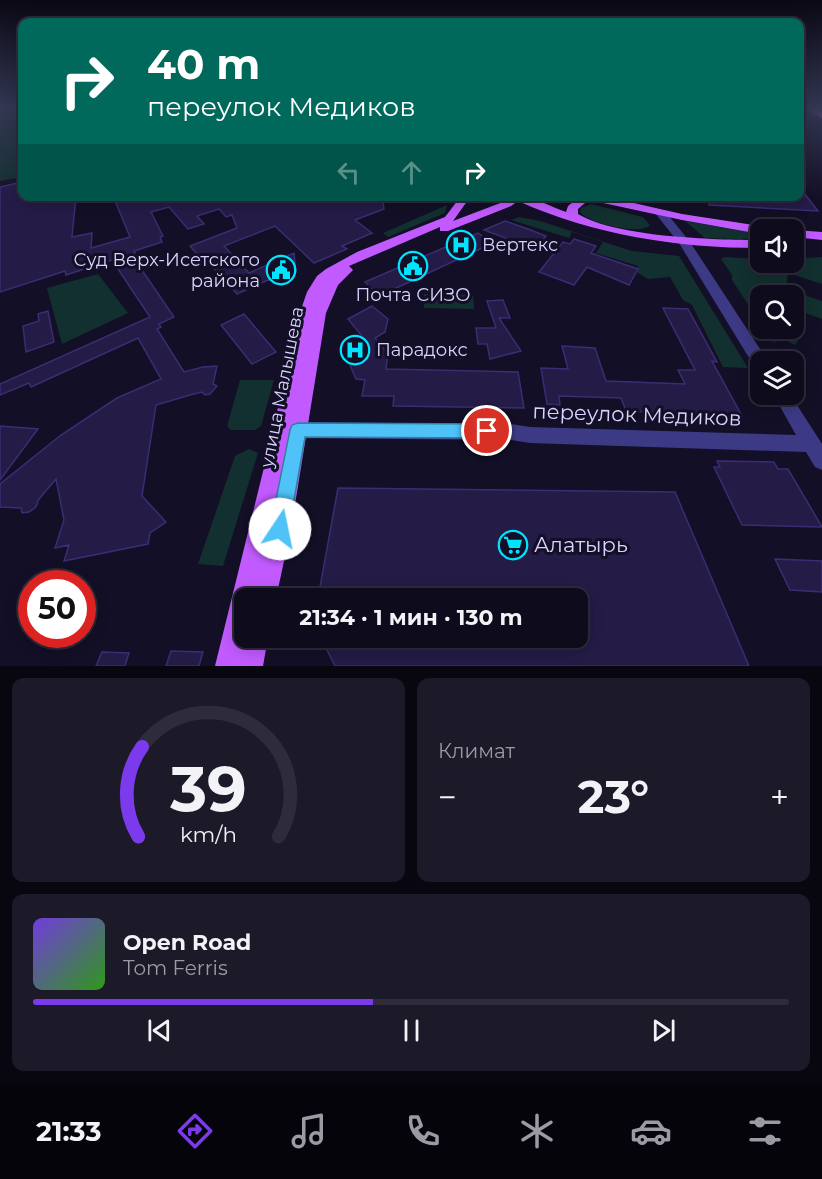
<!DOCTYPE html>
<html lang="ru">
<meta charset="utf-8">
<style>
:root{--surface:#0e0b1c;--page:#1c1929;--text:#f1f3f6;--muted:#9b9ba3;--line:#2e2b3b;--accent:#7c3aed}
body{margin:0;font-family:Montserrat,sans-serif;background:var(--page);color:var(--text);height:100vh;display:flex;flex-direction:column;font-size:22px;white-space:nowrap}
*{box-sizing:border-box;margin:0}
p{font-size:20px;color:var(--muted)}
.icon{flex:none;width:33px;height:33px;fill:none;stroke:currentColor;stroke-width:2;stroke-linecap:round;stroke-linejoin:round}
.map{position:relative;height:666px;overflow:hidden}
.side{display:flex;flex-direction:column;gap:12px;padding:12px;background:#08060f;flex:1}
.side>*{flex:none}
.guide{position:absolute;left:18px;top:18px;width:786px;height:183px;border-radius:12px;box-shadow:0 3px 15px #0003,0 0 0 2px var(--line);background:#00695c;color:#fff;overflow:hidden}
.tools{position:absolute;left:750px;top:219px;display:grid;gap:12px}
.tools a{display:grid;place-items:center;width:54px;height:54px;border-radius:12px;background:var(--surface);box-shadow:0 3px 15px #0003,0 0 0 2px var(--line);font-size:30px}
.speed{position:absolute;left:18px;top:570px;display:flex;gap:12px;font-size:30px;font-weight:700;text-align:center}
.speed>*{display:grid;place-content:center;width:78px;height:78px;border-radius:50%;background:var(--surface);box-shadow:0 3px 15px #0003,0 0 0 2px var(--line);line-height:1}
.speed .limit{border:9px solid #d22;background:#fff;color:#111}
.pin{position:absolute;display:grid;place-items:center;width:51px;height:51px;color:#fff;margin:-26px;border:3px solid #fff;border-radius:50%;box-shadow:0 2px 6px #0007}
.me{position:absolute;width:66px;margin:-33px;rotate:11deg;stroke-linejoin:round;filter:drop-shadow(0 0 4px #0008)}
.turn{display:flex;align-items:center;gap:21px;height:126px;padding:0 30px;font-size:27px}
.turn .icon{width:78px;height:78px;stroke-width:2.5}
.turn b{display:block;font-size:42px;line-height:51px}
.lanes{display:flex;align-items:center;height:57px;padding:0 30px;background:#0003;justify-content:center;gap:30px;direction:ltr}
.lanes .off{opacity:.35}
.big{font-size:45px;font-weight:700;line-height:1.1}
.side .tile{flex:1;display:flex;flex-direction:column;justify-content:center;gap:9px;min-width:0;padding:0 21px;border-radius:12px;background:var(--page)}
.side .dial{align-items:center;gap:0}
.dial svg{height:156px;overflow:visible;fill:none;stroke:var(--line);stroke-width:7;stroke-linecap:round;text-anchor:middle}
.dial text{fill:var(--text);stroke:none}
.song{display:flex;align-items:center;gap:18px}
.cover{width:72px;height:72px;border-radius:9px;background:linear-gradient(135deg,hsl(260 70% 55%),hsl(110 70% 35%))}
.played{height:6px;border-radius:3px;background:linear-gradient(90deg,var(--accent) 45%,var(--line) 45%)}
.keys{display:flex;justify-content:space-around;direction:ltr}
.heat{display:flex;justify-content:space-between;align-items:center;font-size:33px;direction:ltr}
.side .tiles{flex:1;display:grid;gap:12px;grid-template-columns:1fr 1fr}
.tile:last-child{grid-column:span 2}
.trip{position:absolute;left:234px;top:588px;width:354px;height:60px;border-radius:12px;background:var(--surface);box-shadow:0 3px 15px #0003,0 0 0 2px var(--line);font-weight:700;line-height:60px;text-align:center}
.dock{display:flex;height:96px;justify-content:space-around;align-items:center;background:#06040b;color:var(--muted)}
.dock .icon{width:42px;height:42px}
.dock .selected{color:var(--accent)}
.dock b{font-size:27px;color:var(--text)}
.map>svg:first-child{display:block}
.green{fill:#12302f}
.building{fill:#241b47;stroke:#3b2d73;stroke-width:1.5}
.lines{fill:none;stroke-linecap:round;stroke-linejoin:round}
.minor{fill:#3d3a85;fill-rule:evenodd}
.major{fill:#c25bff;fill-rule:evenodd}
.tram{stroke:#00e5ff;stroke-width:1.5}
.route{fill:#4fc3f7;stroke:#337fa1;stroke-width:1.5}
.labels{text-anchor:middle;stroke-width:6;stroke-linejoin:round;paint-order:stroke}
.poi-label{font-size:18px;fill:#d9d4ff;stroke:#130f26;text-anchor:start}
.street-label{font-size:18px;fill:#d9d4ff;stroke:#130f26}
.near-street-label{font-size:21px;fill:#d9d4ff;stroke:#130f26}
.near-poi-label{font-size:21px;fill:#d9d4ff;stroke:#130f26;text-anchor:start}
</style>
<div class="map">
<svg width="822" height="666" viewBox="0 0 822 666">
<rect width="100%" height="100%" fill="#130f26"/>
<!-- green -->
<path class="green" d="M0,107H22V177L0,181Z
M591,204L643,217L650,225C641,236 587,223 580,212L581,208Z
M447,205L445,213L388,237L383,233Z
M519,217L540,221L632,251L679,256L748,368L723,367L692,305L683,300L670,277L648,279L638,273V266L596,253L603,242L572,232L569,238L511,220Z
M685,221L760,234V240L705,238Z
M724,257L760,259V262H794V259L822,257V284L788,273L786,289L822,301V319L805,313L804,332L795,345L781,338L780,341L772,342L764,329L794,328V296H760V323L732,280V275L721,259Z
M98,274L128,313L62,344L47,288Z
M424,294L473,295L474,309L424,308Z
M240,380H274L261,426L255,430H231L227,426Z
M249,449L258,453L223,566L198,564L235,456Z"/>
<!-- building -->
<path class="building" d="M22,182V196H76L72,237L92,233L91,248L130,237L113,196H232L237,202L252,196H382L384,209L355,220L372,233L342,246L347,249L314,263L275,226L224,246L249,273L294,253L296,272L292,277L284,281L268,280L237,294L202,255L199,256L190,246L237,228L232,215L226,217L219,209L197,216L204,224L188,229L169,207L151,212L163,236L160,237L162,242L134,251L135,253L131,254L174,317L159,324L161,327L157,329L184,372L203,367L217,366L213,384L217,386L210,394L205,395L202,392L190,395L156,405L142,496L166,522L150,533L148,544L64,561L69,545L55,548L64,520L56,479L39,499L36,507L29,512L22,513L21,508L0,507V484L61,435L117,398L161,379L138,338L31,387L29,383L0,395V384L150,317L112,260L66,275L65,271L0,292V187Z
M800,188L818,211L709,205V196H800Z
M505,221L528,229L546,236L535,249L484,230Z
M478,233L493,243L379,296L365,282Z
M574,239L596,246L591,253L638,269L629,285L587,267L574,285L539,272L563,242L570,244Z
M503,300L510,318H499L521,351L490,359L487,344H478L476,328H496L487,301Z
M372,306L388,319L385,332L375,338L388,354L386,369L518,372L524,408L393,406L394,396H362L365,380L356,379L344,351L365,340L348,319Z
M663,308L688,309L717,362L712,361L742,416L626,411L621,398L559,396L560,405L547,404L541,368L568,369L562,346L595,348L606,381L685,384L678,370H695Z
M48,311L54,342L26,352L23,326L39,321L38,314Z
M244,314L276,352L252,364L221,325Z
M0,426L38,429L0,480Z
M717,461L774,462L778,469H788L822,527L742,525L714,467H720Z
M338,488L675,492L749,666H335L321,638H578V598H318Z
M775,559L822,561V592L790,590Z
M171,651L203,652L199,666H166Z
M102,652L129,653L125,666H96Z"/>
<g class="lines">
<!-- minor -->
<path class="minor" d="M629,196H639L637,202L633,203L628,200Z
M661,210L665,211L690,242L766,358L768,362H760V368L754,366L679,243L655,213Z
M773,394H790L822,444V470L815,467L806,452L530,443L511,440L288,438L282,436L279,430L282,424L288,422L511,424L530,427L796,435Z"/>
<!-- major -->
<path class="major" d="M804,107H813L822,112V118Z
M456,196H467L468,200L453,221L503,202C522,188 547,206 566,212L568,206L578,198L603,196L682,214L760,226L766,230H760V234L682,220L594,201L585,203L578,209V214C616,237 714,240 760,240V248C677,248 594,235 518,201L511,206L448,231H440V227L349,266L353,270L338,285L326,313L291,529L276,598H244V638H268L263,666H215L273,431L294,330L307,292L317,276L326,269L357,252L445,217L458,200Z
M794,230L822,232V240L794,237Z"/>
<!-- tram -->
<path class="tram" d="M817,107L822,110"/>
</g>
<!-- sky -->
<linearGradient id="sky" x2="0" y2="1"><stop stop-color="#0a0815"/><stop offset="0.54" stop-color="#333752"/><stop offset="1" stop-color="#333752" stop-opacity="0"/></linearGradient>
<rect width="822" height="200" fill="url(#sky)"/>
<!-- route -->
<path class="route" d="M298,423L487,424L493,426L495,431L493,436L487,438L305,437L289,529L287,536L280,539L273,536L270,529L290,430L292,425Z"/>
<!-- icons -->
<defs>
<g id="hospital-ring" transform="scale(1.5)"><circle r="9.5" fill="#130f26" stroke="#00e5ff" stroke-width="1.5"/><path d="M-5-5h3v3.5h4V-5h3V5h-3V1.5h-4V5h-3Z" fill="#00e5ff"/></g>
<g id="civic-ring" transform="scale(1.5)"><circle r="9.5" fill="#130f26" stroke="#00e5ff" stroke-width="1.5"/><path d="M-.6-6.5H3V-4.5H.6V-3L4-1V1h2V6H-6V1h2V-1L-.6-3ZM-1.2 2.5V6h2.4V2.5Z" fill="#00e5ff"/></g>
<g id="supermarket-ring" transform="scale(1.5)"><circle r="9.5" fill="#130f26" stroke="#00e5ff" stroke-width="1.5"/><path d="M-6-5.5h2.5l.6 2H6L4.5 2H-2.5L-4.4-4H-6ZM-1.5 3.2a1.3 1.3 0 1 0 .1 0ZM3 3.2a1.3 1.3 0 1 0 .1 0Z" fill="#00e5ff"/></g>
</defs>
<g fill-rule="evenodd">
<use href="#hospital-ring" x="461" y="245"/>
<use href="#civic-ring" x="413" y="266"/>
<use href="#civic-ring" x="281" y="270"/>
<use href="#hospital-ring" x="355" y="350"/>
<use href="#supermarket-ring" x="513" y="545"/>
</g>
<g class="labels">
<!-- poi labels -->
<g class="poi-label">
<text x="482" y="251">Вертекс</text>
<text x="260" y="266" text-anchor="end">Суд Верх-Исетского<tspan x="260" dy="21">района</tspan></text>
<text x="413" y="301" text-anchor="middle">Почта СИЗО</text>
<text x="376" y="356">Парадокс</text>
</g>
<!-- street labels -->
<g class="street-label">
<text transform="translate(282 387) rotate(-79)" y="6">улица Малышева</text>
</g>
<!-- near-street labels -->
<g class="near-street-label">
<text transform="translate(637 415) rotate(2)" y="7">переулок Медиков</text>
</g>
<!-- near-poi labels -->
<g class="near-poi-label">
<text x="534" y="552">Алатырь</text>
</g>
</g>
</svg>
<div class="tools">
<a><svg class="icon" aria-label="sound" viewBox="0 0 24 24"><path d="M4 9h4l5-4v14l-5-4H4zM17 9q2 3 0 6"/></svg></a>
<a><svg class="icon" aria-label="search" viewBox="0 0 24 24"><circle cx="10" cy="10" r="6"/><path d="M15 15l6 6"/></svg></a>
<a><svg class="icon" aria-label="layers" viewBox="0 0 24 24"><path d="M12 4l9 5-9 5-9-5zM3 14l9 5 9-5"/></svg></a>
</div>
<div class="speed"><div class="limit">50</div></div>
<div class="pin" style="left:487px;top:431px;background:#d93025"><svg class="icon" aria-label="arrive" viewBox="0 0 24 24"><path d="M6 21V4h12l-3 4 3 4H6"/></svg></div>
<svg class="me" style="left:280px;top:529px" viewBox="-20 -20 40 40"><circle r="19" fill="#fff"/><path d="M0-13L10 11 0 6-10 11z" fill="#4fc3f7"/></svg>
<div class="trip">21:34 · 1 мин · 130 m</div>
<div class="guide">
<div class="turn"><svg class="icon" aria-label="right" viewBox="0 0 24 24"><path d="M7 20v-9h11M14 6l5 5-5 5"/></svg><div><b>40 m</b>переулок Медиков</div></div>
<div class="lanes"><svg class="icon off" aria-label="left" viewBox="0 0 24 24"><path d="M17 20v-9H6M10 6l-5 5 5 5"/></svg><svg class="icon off" aria-label="ahead" viewBox="0 0 24 24"><path d="M12 20V5M6 11l6-6 6 6"/></svg><svg class="icon" aria-label="right" viewBox="0 0 24 24"><path d="M7 20v-9h11M14 6l5 5-5 5"/></svg></div>
</div>
</div>
<section class="side">
<div class="tiles">
<div class="tile dial"><svg viewBox="0 0 100 80">
<path d="M14 69A42 42 0 1 1 86 69"/>
<path d="M14 69A42 42 0 0 1 16 23" stroke="#7c3aed"/>
<text x="50" y="56" font-size="32" font-weight="700">39</text>
<text x="50" y="72" font-size="11">km/h</text>
</svg></div>
<div class="tile"><p>Климат</p>
<div class="heat"><a>−</a><b class="big">23°</b><a>+</a></div>
</div>
<div class="tile">
<div class="song"><i class="cover"></i><div><b>Open Road</b><p>Tom Ferris</p></div></div>
<div class="played"></div>
<div class="keys"><svg class="icon" aria-label="previous" viewBox="0 0 24 24"><path d="M18 5L8 12l10 7zM5 5v14"/></svg><svg class="icon" aria-label="pause" viewBox="0 0 24 24"><path d="M8 5v14M16 5v14"/></svg><svg class="icon" aria-label="next" viewBox="0 0 24 24"><path d="M6 5l10 7-10 7zM19 5v14"/></svg></div>
</div>
</div>
</section>
<nav class="dock">
<b>21:33</b>
<svg class="icon selected" aria-label="directions" viewBox="0 0 24 24"><path d="M12 3l9 9-9 9-9-9zM9 14v-3h6M13 9l2 2-2 2"/></svg>
<svg class="icon" aria-label="music" viewBox="0 0 24 24"><path d="M9 18V5l10-2v13"/><circle cx="6" cy="18" r="3"/><circle cx="16" cy="16" r="3"/></svg>
<svg class="icon" aria-label="phone" viewBox="0 0 24 24"><path d="M5 4h4l2 5-3 2q2 4 5 5l2-3 5 2v4C11 20 4 13 5 4z"/></svg>
<svg class="icon" aria-label="climate" viewBox="0 0 24 24"><path d="M12 3v18M4 7l16 10M4 17L20 7"/></svg>
<svg class="icon" aria-label="car" viewBox="0 0 24 24"><path d="M5 17H2v-5l4-1 3-4h7l3 4 3 1v5h-3M9 17h6M6 11h13"/><circle cx="7" cy="17" r="2"/><circle cx="17" cy="17" r="2"/></svg>
<svg class="icon" aria-label="filters" viewBox="0 0 24 24"><path d="M4 7h16M4 17h16"/><circle cx="9" cy="7" r="2"/><circle cx="15" cy="17" r="2"/></svg>
</nav>
